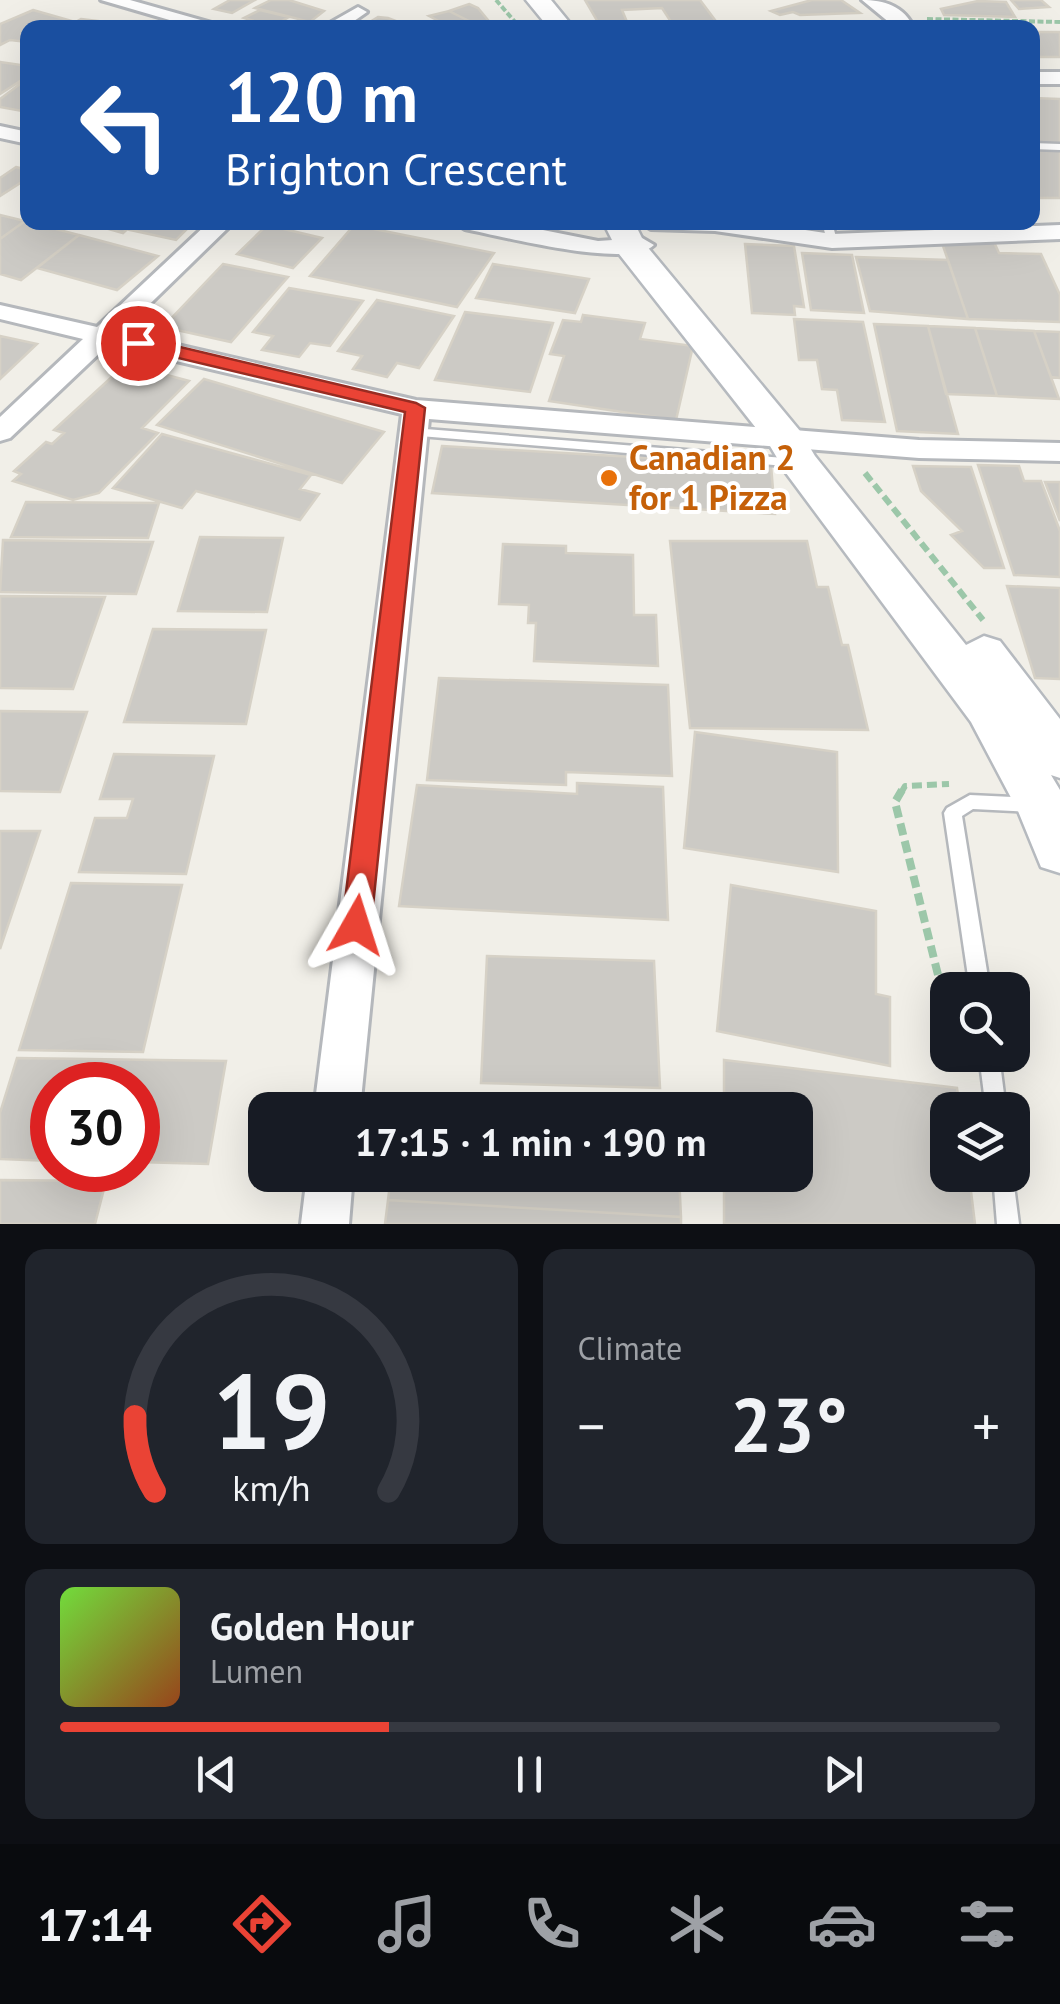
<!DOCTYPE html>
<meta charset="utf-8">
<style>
:root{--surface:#171b24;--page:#20242c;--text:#f1f3f6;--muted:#9ea1a6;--line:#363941;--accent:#ea4335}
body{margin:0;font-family:"PT Sans",sans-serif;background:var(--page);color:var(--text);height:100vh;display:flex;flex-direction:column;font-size:38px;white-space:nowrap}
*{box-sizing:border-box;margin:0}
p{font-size:32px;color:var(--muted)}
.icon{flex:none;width:55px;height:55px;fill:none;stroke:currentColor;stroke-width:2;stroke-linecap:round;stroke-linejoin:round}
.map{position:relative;height:1224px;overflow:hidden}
.sheet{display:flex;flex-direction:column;gap:25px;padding:25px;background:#0d0f14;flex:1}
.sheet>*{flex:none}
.hud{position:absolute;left:20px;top:20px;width:1020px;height:210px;border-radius:20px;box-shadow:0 10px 40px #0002;background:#1a4fa0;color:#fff;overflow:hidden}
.controls{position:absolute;left:930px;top:972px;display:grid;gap:20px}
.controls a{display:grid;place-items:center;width:100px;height:100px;border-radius:20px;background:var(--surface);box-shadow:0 10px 40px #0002;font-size:50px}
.speed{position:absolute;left:30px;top:1062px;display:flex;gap:20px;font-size:50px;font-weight:700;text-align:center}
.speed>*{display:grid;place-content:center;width:130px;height:130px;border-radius:50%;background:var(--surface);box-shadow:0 10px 40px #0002;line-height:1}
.speed .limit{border:15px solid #d22;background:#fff;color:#111}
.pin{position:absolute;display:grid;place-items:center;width:85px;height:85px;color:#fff;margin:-42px;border:5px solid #fff;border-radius:50%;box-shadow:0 2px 10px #0007}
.me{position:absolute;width:110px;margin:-55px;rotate:6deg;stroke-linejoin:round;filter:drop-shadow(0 0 8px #0008)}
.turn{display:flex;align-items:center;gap:35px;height:210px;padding:0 40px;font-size:45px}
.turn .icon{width:130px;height:130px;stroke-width:2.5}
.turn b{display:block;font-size:70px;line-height:85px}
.big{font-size:75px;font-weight:700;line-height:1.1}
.sheet .tile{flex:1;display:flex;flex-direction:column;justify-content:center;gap:15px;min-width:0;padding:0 35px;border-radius:20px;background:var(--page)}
.sheet .dial{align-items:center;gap:0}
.dial svg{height:260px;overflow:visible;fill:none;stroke:var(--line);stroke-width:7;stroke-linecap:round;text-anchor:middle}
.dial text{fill:var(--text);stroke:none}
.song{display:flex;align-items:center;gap:30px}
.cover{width:120px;height:120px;border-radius:15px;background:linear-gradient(135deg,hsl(100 70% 55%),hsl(20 70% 35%))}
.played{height:10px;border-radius:5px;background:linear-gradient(90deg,var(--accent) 35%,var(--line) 35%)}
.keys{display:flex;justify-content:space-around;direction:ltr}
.heat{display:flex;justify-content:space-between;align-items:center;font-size:55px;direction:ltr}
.sheet .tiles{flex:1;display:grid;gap:25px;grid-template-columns:1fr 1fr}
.tile:last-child{grid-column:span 2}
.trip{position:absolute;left:248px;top:1092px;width:565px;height:100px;border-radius:20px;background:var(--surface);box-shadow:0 10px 40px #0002;font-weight:700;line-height:100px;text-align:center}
.tab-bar{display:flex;height:160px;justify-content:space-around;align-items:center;background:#090b0e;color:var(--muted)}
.tab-bar .icon{width:70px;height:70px}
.tab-bar .active{color:var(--accent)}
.tab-bar b{font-size:45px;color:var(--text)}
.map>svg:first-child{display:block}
.building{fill:#cccac5;stroke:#d6d1c6;stroke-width:2.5}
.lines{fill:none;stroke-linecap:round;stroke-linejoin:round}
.lane-casing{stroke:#b5b8bc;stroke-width:5}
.street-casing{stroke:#b5b8bc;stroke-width:6}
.secondary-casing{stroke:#b6babf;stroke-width:5}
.path-far2{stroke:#9cc7a9;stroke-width:4;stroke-dasharray:6 2.5;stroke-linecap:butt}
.path-far1{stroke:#9cc7a9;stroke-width:6;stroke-dasharray:10 5;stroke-linecap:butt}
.path{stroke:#9cc7a9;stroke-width:8;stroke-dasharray:12 6;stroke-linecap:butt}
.lane{fill:#fff;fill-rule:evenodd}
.street{fill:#fff;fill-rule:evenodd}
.secondary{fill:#fff;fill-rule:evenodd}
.route{fill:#ea4335;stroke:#982c22;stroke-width:2.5}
.food-dot{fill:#e8710a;stroke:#fff;stroke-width:4}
.labels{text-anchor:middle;stroke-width:8;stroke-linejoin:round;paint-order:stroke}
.food-label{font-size:35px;font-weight:bold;fill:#c56008;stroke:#fff;text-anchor:start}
</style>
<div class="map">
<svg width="1060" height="1224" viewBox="0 0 1060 1224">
<rect width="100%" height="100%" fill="#f1efe8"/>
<!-- building -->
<path class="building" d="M230,0H255L232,13L214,9Z
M271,0H289L324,11L310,22L255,8Z
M585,0H700L721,28H675L662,8L622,10L627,22L599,24Z
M812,0H841L860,13L800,15L793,12L780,15L771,11Z
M1011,0H1041L1049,7L1019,9Z
M978,1L1006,2L1015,17L944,15L941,9Z
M469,4L478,8L492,25L483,28L449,11Z
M33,10L72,21L58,28H28V42L10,40L0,45V24Z
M260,10L289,17L273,26L247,22L251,20L244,18Z
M449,11L483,28H452L429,16Z
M378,17L388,18L401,23L392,28H360Z
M81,19L106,22L130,27L65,28Z
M1032,32H1060V57H1032Z
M0,62L28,66V76L0,94Z
M28,78V112L0,107V99Z
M1032,98L1060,99V143H1032Z
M1032,150H1060V198H1032Z
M16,167L28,170V178L0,196V178Z
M0,215L25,221L0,239Z
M25,221L79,235L21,280L0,274V239Z
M84,222H135L123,233Z
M138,222H194L176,240L130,230Z
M267,225L322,238L293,268L237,254Z
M354,225L494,253L457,307L310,276Z
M79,235L158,256L117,290L37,268Z
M941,240L994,242L999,253L1041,254L1060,295V322L968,319Z
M745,244L794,246L804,307L794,306L795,315L752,313Z
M802,253L852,255L864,313L811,310Z
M856,257L948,260L968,319L870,311Z
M223,264L288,277L231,342L163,327Z
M493,264L589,279L575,313L476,298Z
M289,288L363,301L330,346L310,343L299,357L262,350L273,336L253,332Z
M377,300L454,316L419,368L397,363L387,377L353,369L362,356L338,351Z
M465,312L553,323L530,392L435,380Z
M583,315L645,323L640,339L693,346L676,420L549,401L564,356L550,354L563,320L581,322Z
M794,319L863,322L885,422L842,420L837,390L822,389L817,360H799Z
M874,324L928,326L958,434L897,431Z
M928,326L975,328L997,396L946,394Z
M975,328L1034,331L1059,399L997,396Z
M1034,331L1060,332V378L1051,377Z
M0,336L37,344L0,379Z
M126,364L189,381L142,428L158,433L99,493L73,500L13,481L21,474L14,471L46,442L52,444L64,433L54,430Z
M204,379L384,432L342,483L157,425Z
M162,434L311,475L300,489L319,494L300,520L196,491L182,508L113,488Z
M442,446L771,465L775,514L432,493Z
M978,465L1019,466L1024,481H1041L1060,531V577L1014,575Z
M913,466L971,467L1004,568H984L951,535L962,531L921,491Z
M1045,482H1060V521Z
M26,502L159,503L148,538L11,537Z
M200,537L283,538L267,612L178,611Z
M3,540L153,542L136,594L0,592Z
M670,541H807L817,587H828L842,645H848L868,730L690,728Z
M503,544L566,546V553L633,555L634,615H656L658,666L534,661L536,623H528L529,605L499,604Z
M1007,586L1060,588V679L1035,678Z
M0,596L105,597L73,689L0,688Z
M153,629L266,630L246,724L124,722Z
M439,678L668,685L672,776L566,772V785L427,780Z
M0,711L87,712L60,792L0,791Z
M695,732L837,752L838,872L684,848Z
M114,754L214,756L186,874L79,872L95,818H127L133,799H100Z
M577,783L663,787L668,920L399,906L417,785L577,794Z
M0,831H40L0,949Z
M71,883L182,885L143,1052L19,1050Z
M731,885L876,911V994L890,997V1066L717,1031Z
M487,956L654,961L660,1088L481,1083Z
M17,1058L226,1061L208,1164L138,1162V1085H52V1161L0,1159V1113Z
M724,1060L957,1088L960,1110H948V1175H969L975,1224H724V1175H795V1110H724Z
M465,1101L626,1110H464Z
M391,1175H679L681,1217L388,1200Z
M0,1180L106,1181L95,1224H0Z
M388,1200L681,1217V1224H385Z"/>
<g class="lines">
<!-- lane casing -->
<g class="lane-casing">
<path id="lane" d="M1032,143L1060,144V150L1032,149Z
M822,222H832L837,241L836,243L827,241Z
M413,428L797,459L804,463L797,467L408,435L407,432Z
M970,795L1033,798L1039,800L1042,805L1039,810L1033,812L973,809L962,816L990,990H970L944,813L947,808Z
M979,1055H999L1006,1110H986Z
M1012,1170L1019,1224H997L993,1175H1012Z"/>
</g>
<!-- street casing -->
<g class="street-casing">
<path id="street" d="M101,0H130L229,28H197Z
M862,0C884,0 904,6 914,28H896Z
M358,7L367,12L344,28H321Z
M1032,72H1060V84H1032Z
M0,126L28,132V144L0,138Z
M209,222H234L121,332L416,400L919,440L1060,443V461L919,458L429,419L360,1110H314L402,414L108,345L10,438L0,441V417L83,339L0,319V305L97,327Z
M454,222H503L598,241L642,238L654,245C629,270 501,236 465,229Z
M640,222H752L832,234L1060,225V239L832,248L715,231L651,229Z
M307,1175H353L349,1224H301Z"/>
</g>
<!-- secondary casing -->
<g class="secondary-casing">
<path id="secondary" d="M526,0H551L574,28H549Z
M603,222H634L645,244L800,431L815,456L966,645L984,636L1000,641L1060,719V778L1051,775L1060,790V873L1041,867L1018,811L971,722L786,473L770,446L619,254Z"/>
</g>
<!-- path-far2 -->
<path class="path-far2" d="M496,0L516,23
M927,19L1060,22"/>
<!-- path-far1 -->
<path class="path-far1" d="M865,473L983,620
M901,793L905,786L949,784"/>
<!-- path -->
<path class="path" d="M902,790L895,802L948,1015"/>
<!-- lane -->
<use href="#lane" class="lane"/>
<!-- street -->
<use href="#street" class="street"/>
<!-- secondary -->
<use href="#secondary" class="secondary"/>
</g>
<!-- route -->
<path class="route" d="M138,337L416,403L425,408L371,925L366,934L356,938L347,934L342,925L405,412L132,347L130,343Z"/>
<!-- markers -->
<circle class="food-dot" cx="609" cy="478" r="10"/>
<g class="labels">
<!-- food labels -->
<g class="food-label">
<text x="629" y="470">Canadian 2<tspan x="629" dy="40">for 1 Pizza</tspan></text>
</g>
</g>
</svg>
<div class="controls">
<a><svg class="icon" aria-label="search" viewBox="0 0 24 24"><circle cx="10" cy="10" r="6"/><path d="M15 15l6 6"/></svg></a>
<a><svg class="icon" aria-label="layers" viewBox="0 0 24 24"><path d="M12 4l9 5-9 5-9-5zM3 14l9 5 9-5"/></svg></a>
</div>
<div class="speed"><div class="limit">30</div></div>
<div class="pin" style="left:138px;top:343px;background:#d93025"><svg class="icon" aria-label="arrive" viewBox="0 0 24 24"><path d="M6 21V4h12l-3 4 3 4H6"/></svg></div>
<svg class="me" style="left:356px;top:925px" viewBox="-20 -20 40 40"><path d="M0-17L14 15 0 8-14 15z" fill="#ea4335" stroke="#fff" stroke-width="4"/></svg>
<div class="trip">17:15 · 1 min · 190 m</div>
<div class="hud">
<div class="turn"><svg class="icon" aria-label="left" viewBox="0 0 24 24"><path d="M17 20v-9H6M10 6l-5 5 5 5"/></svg><div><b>120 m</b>Brighton Crescent</div></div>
</div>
</div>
<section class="sheet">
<div class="tiles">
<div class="tile dial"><svg viewBox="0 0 100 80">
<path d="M14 69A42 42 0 1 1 86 69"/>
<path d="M14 69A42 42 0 0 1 8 46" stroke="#ea4335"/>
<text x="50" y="56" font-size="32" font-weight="700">19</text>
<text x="50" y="72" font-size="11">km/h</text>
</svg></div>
<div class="tile"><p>Climate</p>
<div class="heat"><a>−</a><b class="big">23°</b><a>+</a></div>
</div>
<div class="tile">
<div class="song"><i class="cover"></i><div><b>Golden Hour</b><p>Lumen</p></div></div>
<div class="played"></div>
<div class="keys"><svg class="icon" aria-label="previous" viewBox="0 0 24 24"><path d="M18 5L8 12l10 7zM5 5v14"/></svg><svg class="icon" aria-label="pause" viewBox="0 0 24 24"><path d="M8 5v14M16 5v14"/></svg><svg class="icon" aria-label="next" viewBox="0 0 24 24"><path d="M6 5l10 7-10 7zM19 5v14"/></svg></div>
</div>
</div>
</section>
<nav class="tab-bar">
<b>17:14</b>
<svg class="icon active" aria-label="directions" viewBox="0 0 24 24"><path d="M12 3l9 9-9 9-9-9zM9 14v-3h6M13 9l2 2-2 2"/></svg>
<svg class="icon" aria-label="music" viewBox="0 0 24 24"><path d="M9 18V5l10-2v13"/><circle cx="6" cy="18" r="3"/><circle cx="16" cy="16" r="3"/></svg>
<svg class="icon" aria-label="phone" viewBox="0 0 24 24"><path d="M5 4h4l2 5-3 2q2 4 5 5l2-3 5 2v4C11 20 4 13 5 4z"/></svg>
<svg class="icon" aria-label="climate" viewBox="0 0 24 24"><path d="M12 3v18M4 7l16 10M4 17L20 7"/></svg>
<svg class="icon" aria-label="car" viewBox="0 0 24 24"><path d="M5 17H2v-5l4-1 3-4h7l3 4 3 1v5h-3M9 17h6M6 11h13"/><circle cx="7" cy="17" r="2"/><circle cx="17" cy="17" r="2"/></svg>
<svg class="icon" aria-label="filters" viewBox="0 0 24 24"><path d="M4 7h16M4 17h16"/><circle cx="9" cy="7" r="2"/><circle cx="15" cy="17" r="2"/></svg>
</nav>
